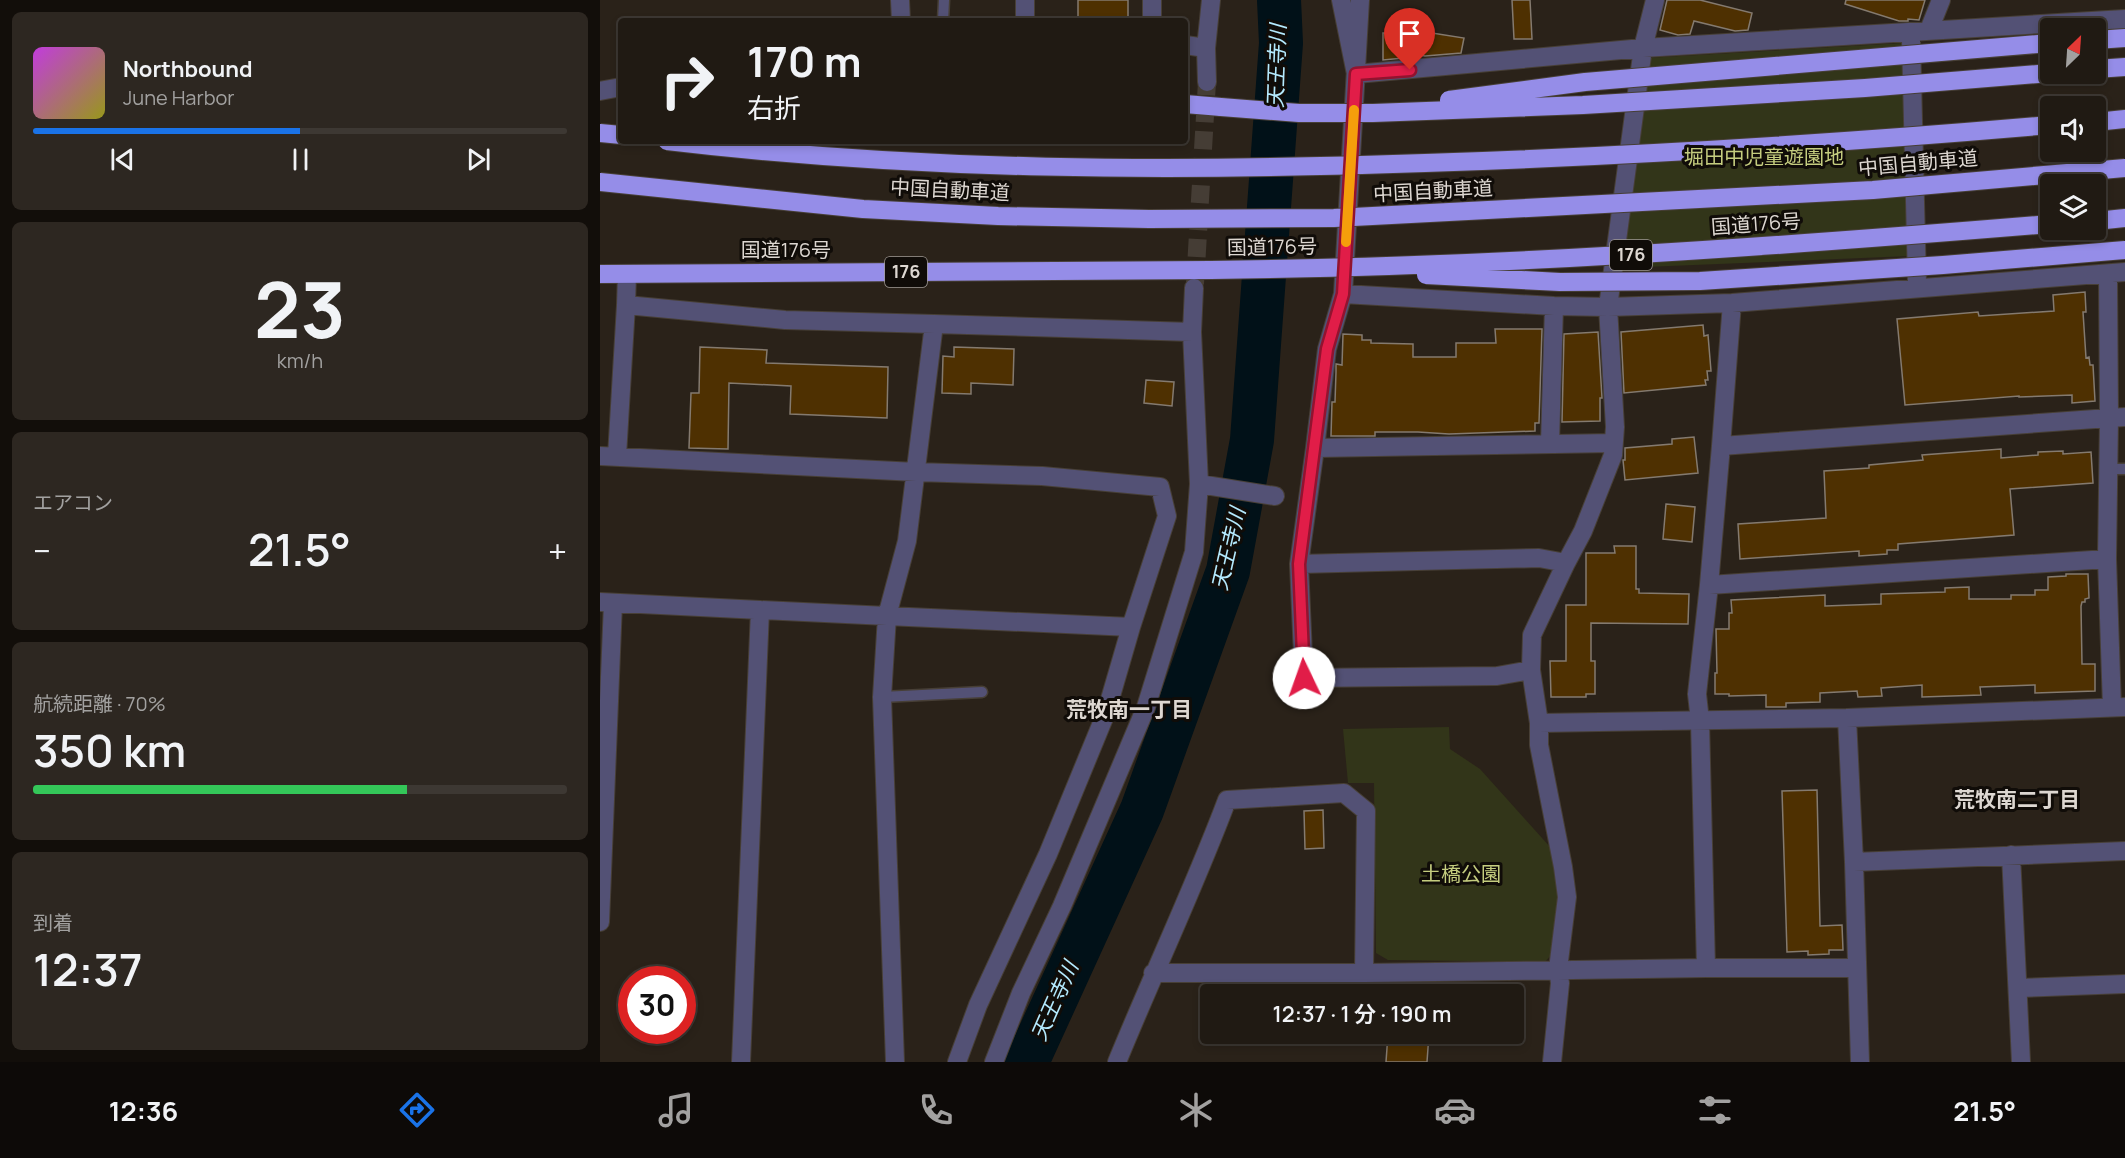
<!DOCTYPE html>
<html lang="ja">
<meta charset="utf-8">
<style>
:root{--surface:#201a13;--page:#2d2721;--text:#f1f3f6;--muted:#a2a1a0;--line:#3d3833;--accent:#1a73e8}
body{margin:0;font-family:Manrope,"Noto Sans JP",sans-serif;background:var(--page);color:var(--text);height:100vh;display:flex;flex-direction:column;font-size:22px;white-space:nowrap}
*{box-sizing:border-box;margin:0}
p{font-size:20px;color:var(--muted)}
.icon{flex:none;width:33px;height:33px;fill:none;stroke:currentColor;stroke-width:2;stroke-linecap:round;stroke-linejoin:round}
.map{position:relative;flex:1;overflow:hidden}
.side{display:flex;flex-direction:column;gap:12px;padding:12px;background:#120e0a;width:600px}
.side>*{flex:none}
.hud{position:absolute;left:18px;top:18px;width:570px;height:126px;border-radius:6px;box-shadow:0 3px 9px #0003,0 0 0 2px var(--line);background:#201a13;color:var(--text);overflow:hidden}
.needle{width:39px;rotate:25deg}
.controls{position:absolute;left:1440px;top:18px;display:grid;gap:12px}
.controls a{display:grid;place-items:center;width:66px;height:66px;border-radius:6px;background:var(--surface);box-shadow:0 3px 9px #0003,0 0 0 2px var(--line);font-size:30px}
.speed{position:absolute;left:18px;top:966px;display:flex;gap:12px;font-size:30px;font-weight:700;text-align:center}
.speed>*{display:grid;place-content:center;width:78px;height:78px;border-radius:50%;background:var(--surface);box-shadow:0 3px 9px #0003,0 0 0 2px var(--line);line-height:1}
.speed .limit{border:9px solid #d22;background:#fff;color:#111}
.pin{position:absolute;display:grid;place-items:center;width:51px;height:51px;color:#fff;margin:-62px -26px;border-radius:50% 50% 50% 0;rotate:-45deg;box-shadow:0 0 6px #0007}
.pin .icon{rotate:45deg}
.me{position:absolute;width:66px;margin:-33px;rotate:357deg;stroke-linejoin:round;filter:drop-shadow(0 0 4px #0008)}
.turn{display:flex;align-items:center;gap:21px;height:126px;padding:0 30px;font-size:27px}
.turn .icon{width:78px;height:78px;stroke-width:2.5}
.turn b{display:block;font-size:42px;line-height:51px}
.big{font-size:45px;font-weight:600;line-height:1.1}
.side .tile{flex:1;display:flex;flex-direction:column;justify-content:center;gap:9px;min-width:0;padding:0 21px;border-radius:9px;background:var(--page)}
.side .dial{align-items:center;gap:0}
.dial b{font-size:78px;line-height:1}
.song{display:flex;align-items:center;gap:18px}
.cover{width:72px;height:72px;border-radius:9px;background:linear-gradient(135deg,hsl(290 70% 55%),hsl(60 70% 35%))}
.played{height:6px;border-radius:3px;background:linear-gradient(90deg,var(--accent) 50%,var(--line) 50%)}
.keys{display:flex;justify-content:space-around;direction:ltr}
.heat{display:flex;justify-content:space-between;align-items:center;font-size:33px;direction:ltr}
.charge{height:9px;border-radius:4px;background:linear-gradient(90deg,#34c759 70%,var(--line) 0)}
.trip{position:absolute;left:600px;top:984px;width:324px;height:60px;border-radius:6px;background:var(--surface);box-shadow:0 3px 9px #0003,0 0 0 2px var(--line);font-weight:600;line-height:60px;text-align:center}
.tab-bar{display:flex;height:96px;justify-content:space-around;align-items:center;background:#0d0a08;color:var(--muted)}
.tab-bar .icon{width:42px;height:42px}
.tab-bar .on{color:var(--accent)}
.tab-bar b{font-size:27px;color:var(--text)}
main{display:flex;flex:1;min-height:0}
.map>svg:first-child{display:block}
.green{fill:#323519}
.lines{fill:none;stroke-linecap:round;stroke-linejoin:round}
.river{stroke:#011118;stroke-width:44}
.building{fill:#4e3001;stroke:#847a6f;stroke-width:1.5}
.street-tunnel{stroke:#453d35;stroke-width:18;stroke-dasharray:18 9;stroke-linecap:butt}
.lane-casing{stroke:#473f36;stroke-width:13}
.street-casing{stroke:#473f36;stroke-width:20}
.highway-casing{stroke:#473f36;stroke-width:20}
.lane{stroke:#535175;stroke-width:10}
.street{stroke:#535175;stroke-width:18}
.highway{stroke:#958de8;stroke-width:18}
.highway-bridge-casing{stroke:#473f36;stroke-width:20;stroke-linecap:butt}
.highway-bridge{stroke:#958de8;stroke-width:18}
.route-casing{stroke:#92132f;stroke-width:15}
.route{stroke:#e11d48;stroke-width:10}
.slow{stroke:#f59e0b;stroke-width:10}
.labels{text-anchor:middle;stroke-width:6;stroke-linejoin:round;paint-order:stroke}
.shield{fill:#100c08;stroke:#a09a95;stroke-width:1.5}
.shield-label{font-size:18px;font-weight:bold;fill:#ddd7d1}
.park-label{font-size:20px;fill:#c5cd7f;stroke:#100c08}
.street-label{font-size:20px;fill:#ddd7d1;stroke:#100c08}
.water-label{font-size:21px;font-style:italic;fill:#b4eafe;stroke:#100c08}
.neighbourhood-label{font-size:21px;font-weight:bold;fill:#ddd7d1;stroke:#100c08}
</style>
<main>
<section class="side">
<div class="tile">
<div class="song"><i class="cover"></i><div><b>Northbound</b><p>June Harbor</p></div></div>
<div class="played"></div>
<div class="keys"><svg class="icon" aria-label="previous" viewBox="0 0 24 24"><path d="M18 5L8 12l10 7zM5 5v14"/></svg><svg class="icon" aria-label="pause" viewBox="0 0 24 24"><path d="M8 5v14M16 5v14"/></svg><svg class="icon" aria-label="next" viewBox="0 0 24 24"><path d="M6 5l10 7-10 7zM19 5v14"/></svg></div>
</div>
<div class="tile dial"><b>23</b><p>km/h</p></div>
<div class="tile"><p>エアコン</p>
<div class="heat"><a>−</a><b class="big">21.5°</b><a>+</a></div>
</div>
<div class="tile"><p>航続距離 · 70%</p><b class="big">350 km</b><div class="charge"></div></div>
<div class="tile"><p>到着</p><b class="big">12:37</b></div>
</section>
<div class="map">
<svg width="1525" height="1062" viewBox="0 0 1525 1062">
<rect width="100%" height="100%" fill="#2a2219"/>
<!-- green -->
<path class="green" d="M1303,43L1310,256L1020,268L1046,58Z
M849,727L850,749L880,769L951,848L961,891L953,953L945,962L788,960L776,953L774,783H748L743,729Z"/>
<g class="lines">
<!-- river -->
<path class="river" d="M427,1062L542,810L628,571L652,440L681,43L679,0"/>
</g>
<!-- building -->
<path class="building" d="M478,0H528V21H478Z
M912,0H930L932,39H914Z
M1067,0H1100L1152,13L1148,30L1135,31L1094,21L1090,34L1078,35L1060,30Z
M1246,0H1325L1319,20L1308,19V21H1299L1245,4Z
M783,33H832L864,38L861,53L825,56L814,54V57L783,60Z
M1485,292L1486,312H1483L1486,358L1489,357L1490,365H1493L1495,401L1472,403V395L1419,397V396L1305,405L1297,319L1378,312L1379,316L1454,311L1453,295Z
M1103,325L1104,336L1108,335L1111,371H1107L1108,380H1105L1106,385L1024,393L1021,332Z
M895,329H942L939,423H935V431L849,434L818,432H775V436H731L732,402H735L736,372V364L742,365L743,334L762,335V340H771V343L813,344V357H856V343H896Z
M998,332L1002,398H1000V421L962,422L964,334Z
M100,347L167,350L166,363L288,367L287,418L190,414L191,386L129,383L128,449L89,448L91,393H99Z
M354,347L414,349L413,385L371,383V394L342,393L343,356L354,357Z
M546,380L574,382L572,406L544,403Z
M1094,437L1098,473L1025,480L1023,460H1025V448L1072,444V439Z
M1401,449V458L1438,455V452L1463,451V454L1491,452L1493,483L1410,489L1414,535L1298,544V550H1287V554L1259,556V551L1140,559L1138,524L1226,518L1224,471L1269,468V465L1323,460L1322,455Z
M1066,504L1095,507L1092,542L1063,539Z
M1014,546H1036V589H1039V593L1089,594L1088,624L991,623V661H995V694H986V697H951L950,661H966V605H986V553H1015Z
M1466,574H1488L1489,598L1485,599V602H1482L1481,606L1482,664H1495V691L1435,693V685L1380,687L1381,695L1322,697V685L1281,688L1282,696L1258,697L1257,691L1220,693V702L1186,703V707H1166V695L1129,696V694H1115V673H1117L1116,629H1129V613H1132L1131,600L1225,595V606L1281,604V594L1345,592V588L1369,587V599H1411V595H1435V590H1448V577L1466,576Z
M1217,790L1220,926L1242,925L1243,950H1229V954L1208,955V951L1187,952L1182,791Z
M723,810L724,848L705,849L704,811Z
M788,1034H829L827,1062H786Z"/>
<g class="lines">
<!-- street-tunnel -->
<path class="street-tunnel" d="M595,284L607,82"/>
<!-- lane casing -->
<g class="lane-casing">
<path id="lane" d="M343,21L344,0
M1508,469H1525
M282,697L382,692"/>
</g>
<!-- street casing -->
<g class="street-casing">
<path id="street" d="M300,0L301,21
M425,0V21
M552,0V21
M741,0L756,74L1043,48L1525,19
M1329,30L1341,0
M1311,40L1317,282
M585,45L606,48
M607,82L606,48L611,0
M0,91L21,87
M27,274L26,305L185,320L334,324L307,541L287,616L160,610L141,1062
M1508,274L1509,418L1525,417
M743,294L760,0
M1132,303L1121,446L1509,418L1507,559L1512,707
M334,324L592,332
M950,443L954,306
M715,448L727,349L743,294L954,306L1008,307L1043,48L1055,0
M0,456L316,472L442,476L560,487L567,516L531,627L506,713L448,854L378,1005L357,1062
M17,456L26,305
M599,484L675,496
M699,564L939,558L966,563L983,531L1013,455L1015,427L1008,307L1132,303L1525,272
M1109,585L1507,559
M0,602L160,610
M931,670L932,635L966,563
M1247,718L1254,862L1525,851
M939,723L1247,718L1525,707
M1411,855L1421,1062
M1254,862L1260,1062
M0,922L13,603
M1106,968L1100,721L1097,694L1109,585L1121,446
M553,973H764
M1418,988L1525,984
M295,1062L282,697L287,616L531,627
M394,1062L421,993L462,906L546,707L594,552L599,484L592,332L594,288
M517,1062C553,974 594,888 627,800L744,793L766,811L764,973L1106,968H1256
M952,1062L960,983L958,969L967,897L963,867L939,745V723L931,670L897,676L704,678L699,564L715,448L1013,443"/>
</g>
<!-- highway casing -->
<g class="highway-casing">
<path id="highway" d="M1496,40L1525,38
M1496,69L1525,67
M585,104L621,107
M1496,122L1525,119
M1496,221L1525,218
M0,274L611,270"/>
</g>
<!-- lane -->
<use href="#lane" class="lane"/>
<!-- street -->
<use href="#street" class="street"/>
<!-- highway -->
<use href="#highway" class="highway"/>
<!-- highway-bridge casing -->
<g class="highway-bridge-casing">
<path id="highway-bridge" d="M849,100L985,82L1450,43
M621,107L699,113H773L983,105L1265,88L1450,73
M0,133L21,135
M67,141C319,171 572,172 825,163C1034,156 1242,143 1450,125
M0,182L263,209L398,216L549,219L734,218L1273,190L1525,168
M611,270C892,267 1171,247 1450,224
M826,275L960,282L1100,281L1343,265L1525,250"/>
</g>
<!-- highway-bridge -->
<use href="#highway-bridge" class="highway-bridge"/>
</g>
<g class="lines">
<!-- route casing -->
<g class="route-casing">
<path id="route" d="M704,678L699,564L727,349L743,294L756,74L810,70"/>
</g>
<!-- route -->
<use href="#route" class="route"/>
<!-- slow -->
<path class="slow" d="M746,242L754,110"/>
</g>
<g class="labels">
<!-- shield labels -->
<g class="shield">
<rect x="1010" y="240" width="42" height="30" rx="4.5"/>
<rect x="285" y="257" width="42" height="30" rx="4.5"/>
</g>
<g class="shield-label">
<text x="1031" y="261">176</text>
<text x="306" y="278">176</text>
</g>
<!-- park labels -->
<g class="park-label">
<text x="1164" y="164">堀田中児童遊園地</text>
<text x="861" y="881">土橋公園</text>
</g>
<!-- street labels -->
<g class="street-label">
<text transform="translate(1318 163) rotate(-5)" y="7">中国自動車道</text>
<text transform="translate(350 190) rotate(3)" y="7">中国自動車道</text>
<text transform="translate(833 191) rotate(-3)" y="7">中国自動車道</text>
<text transform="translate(1156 224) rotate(-4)" y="7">国道176号</text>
<text transform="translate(672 247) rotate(-1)" y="7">国道176号</text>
<text x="186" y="257">国道176号</text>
</g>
<!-- water labels -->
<g class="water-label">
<text transform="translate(677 66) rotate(-88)" y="7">天王寺川</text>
<text transform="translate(629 549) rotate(-77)" y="7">天王寺川</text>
<text transform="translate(455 1001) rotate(-66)" y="7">天王寺川</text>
</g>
<!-- neighbourhood labels -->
<g class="neighbourhood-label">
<text x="529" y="717">荒牧南一丁目</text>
<text x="1417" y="807">荒牧南二丁目</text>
</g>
</g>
</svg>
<div class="controls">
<a><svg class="needle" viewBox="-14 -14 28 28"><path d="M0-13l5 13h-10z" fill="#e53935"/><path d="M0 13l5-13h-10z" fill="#a2a1a0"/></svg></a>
<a><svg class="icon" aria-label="sound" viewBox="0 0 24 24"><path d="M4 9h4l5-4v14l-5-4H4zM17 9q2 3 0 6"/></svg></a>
<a><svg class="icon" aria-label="layers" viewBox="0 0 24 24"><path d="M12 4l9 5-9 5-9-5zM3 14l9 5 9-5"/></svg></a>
</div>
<div class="speed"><div class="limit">30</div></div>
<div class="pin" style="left:810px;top:70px;background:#d93025"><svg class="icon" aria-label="arrive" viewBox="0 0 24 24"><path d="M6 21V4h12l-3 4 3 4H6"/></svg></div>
<svg class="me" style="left:704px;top:678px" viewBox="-20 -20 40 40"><circle r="19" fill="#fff"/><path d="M0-13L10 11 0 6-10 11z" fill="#e11d48"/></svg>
<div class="trip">12:37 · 1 分 · 190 m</div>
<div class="hud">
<div class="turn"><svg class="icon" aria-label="right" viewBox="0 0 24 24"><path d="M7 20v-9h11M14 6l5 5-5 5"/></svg><div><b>170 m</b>右折</div></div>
</div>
</div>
</main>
<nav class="tab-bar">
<b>12:36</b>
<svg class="icon on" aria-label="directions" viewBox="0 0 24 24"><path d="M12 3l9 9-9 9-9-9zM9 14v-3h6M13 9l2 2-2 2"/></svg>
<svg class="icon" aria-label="music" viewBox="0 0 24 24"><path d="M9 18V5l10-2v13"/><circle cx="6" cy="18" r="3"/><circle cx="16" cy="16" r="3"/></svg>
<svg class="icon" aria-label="phone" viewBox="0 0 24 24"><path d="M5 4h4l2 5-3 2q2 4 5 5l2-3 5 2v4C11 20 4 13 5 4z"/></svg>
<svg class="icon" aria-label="climate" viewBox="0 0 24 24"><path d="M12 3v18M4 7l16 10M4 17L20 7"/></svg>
<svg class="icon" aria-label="car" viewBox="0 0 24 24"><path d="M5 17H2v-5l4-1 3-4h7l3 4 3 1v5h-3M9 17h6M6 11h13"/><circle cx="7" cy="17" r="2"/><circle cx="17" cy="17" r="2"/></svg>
<svg class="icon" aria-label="filters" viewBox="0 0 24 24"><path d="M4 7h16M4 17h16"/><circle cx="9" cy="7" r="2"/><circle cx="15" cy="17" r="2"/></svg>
<b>21.5°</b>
</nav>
